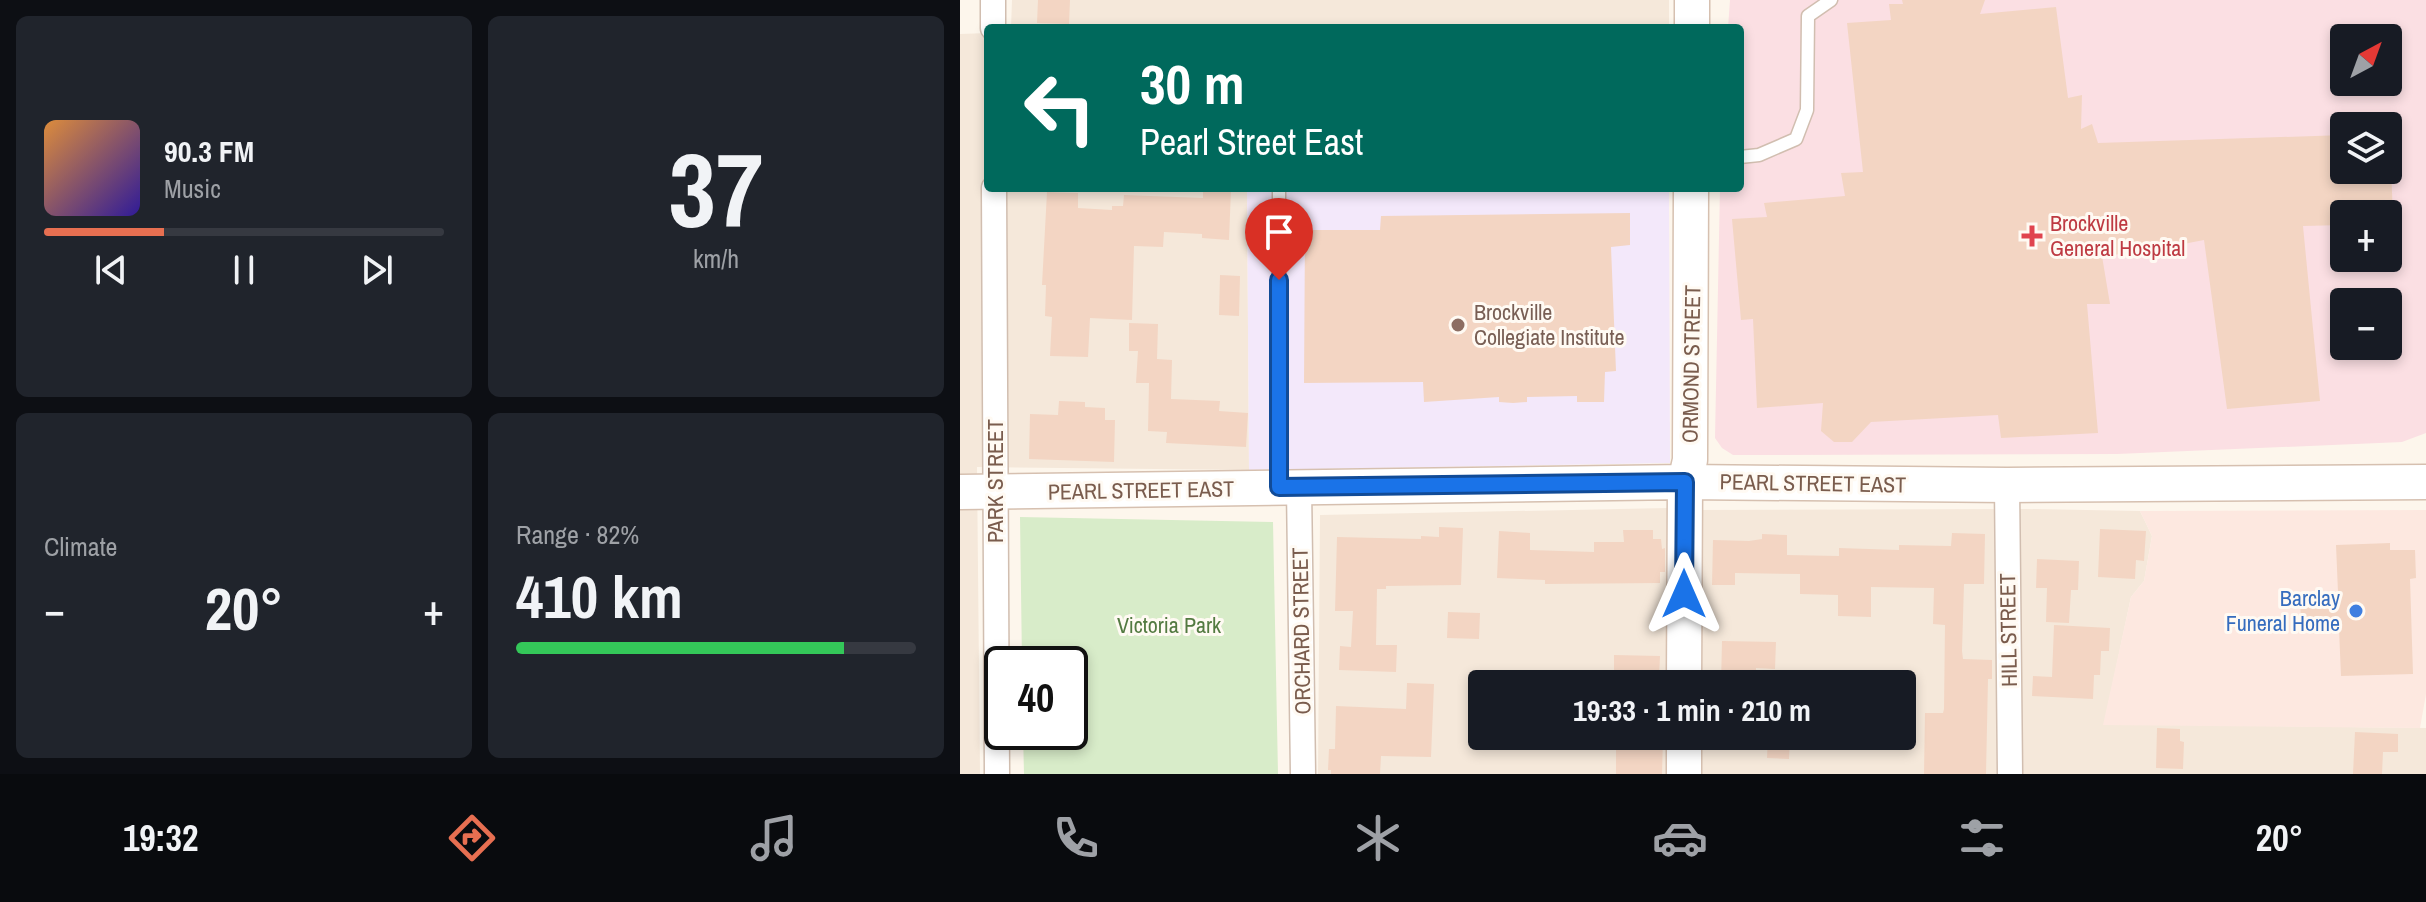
<!DOCTYPE html>
<meta charset="utf-8">
<style>
:root{--surface:#171b24;--page:#20242c;--text:#f1f3f6;--muted:#9ea1a6;--line:#363941;--accent:#e76f51}
body{margin:0;font-family:"Archivo Narrow",sans-serif;background:var(--page);color:var(--text);height:100vh;display:flex;flex-direction:column;font-size:30px;white-space:nowrap}
*{box-sizing:border-box;margin:0}
p{font-size:26px;color:var(--muted)}
.icon{flex:none;width:44px;height:44px;fill:none;stroke:currentColor;stroke-width:2;stroke-linecap:round;stroke-linejoin:round}
.map{position:relative;flex:1;overflow:hidden}
.side{display:flex;flex-direction:column;gap:16px;padding:16px;background:#0d0f14;width:960px}
.side>*{flex:none}
.guide{position:absolute;left:24px;top:24px;width:760px;height:168px;border-radius:8px;box-shadow:0 4px 12px #0003;background:#00695c;color:#fff;overflow:hidden}
.needle{width:52px;rotate:41deg}
.buttons{position:absolute;left:1370px;top:24px;display:grid;gap:16px}
.buttons a{display:grid;place-items:center;width:72px;height:72px;border-radius:8px;background:var(--surface);box-shadow:0 4px 12px #0003;font-size:40px}
.speed{position:absolute;left:24px;top:646px;display:flex;gap:16px;font-size:40px;font-weight:700;text-align:center}
.speed>*{display:grid;place-content:center;width:104px;height:104px;border-radius:50%;background:var(--surface);box-shadow:0 4px 12px #0003;line-height:1}
.speed .limit{border:4px solid #111;border-radius:12px;background:#fff;color:#111}
.pin{position:absolute;display:grid;place-items:center;width:68px;height:68px;color:#fff;margin:-82px -34px;border-radius:50% 50% 50% 0;rotate:-45deg;box-shadow:0 0 8px #0007}
.pin .icon{rotate:45deg}
.me{position:absolute;width:88px;margin:-44px;rotate:0deg;stroke-linejoin:round;filter:drop-shadow(0 0 6px #0008)}
.turn{display:flex;align-items:center;gap:28px;height:168px;padding:0 24px;font-size:36px}
.turn .icon{width:104px;height:104px;stroke-width:2.5}
.turn b{display:block;font-size:56px;line-height:68px}
.big{font-size:60px;font-weight:700;line-height:1.1}
.side .widget{flex:1;display:flex;flex-direction:column;justify-content:center;gap:12px;min-width:0;padding:0 28px;border-radius:12px;background:var(--page)}
.side .dial{align-items:center;gap:0}
.dial b{font-size:104px;line-height:1}
.song{display:flex;align-items:center;gap:24px}
.cover{width:96px;height:96px;border-radius:12px;background:linear-gradient(135deg,hsl(30 70% 55%),hsl(250 70% 35%))}
.played{height:8px;border-radius:4px;background:linear-gradient(90deg,var(--accent) 30%,var(--line) 30%)}
.keys{display:flex;justify-content:space-around;direction:ltr}
.heat{display:flex;justify-content:space-between;align-items:center;font-size:44px;direction:ltr}
.charge{height:12px;border-radius:6px;background:linear-gradient(90deg,#34c759 82%,var(--line) 0)}
.side .tiles{flex:1;display:grid;gap:16px;grid-template-columns:repeat(2,1fr)}
.trip{position:absolute;left:508px;top:670px;width:448px;height:80px;border-radius:8px;background:var(--surface);box-shadow:0 4px 12px #0003;font-weight:700;line-height:80px;text-align:center}
.tabs{display:flex;height:128px;justify-content:space-around;align-items:center;background:#090b0e;color:var(--muted)}
.tabs .icon{width:56px;height:56px}
.tabs .active{color:var(--accent)}
.tabs b{font-size:36px;color:var(--text)}
main{display:flex;flex:1;min-height:0}
.map>svg:first-child{display:block}
.residential{fill:#f5e8da}
.commercial{fill:#fde8e0}
.education{fill:#f3e8fa}
.medical{fill:#fbdfe3;fill-rule:evenodd}
.green{fill:#d8ecc9}
.building{fill:#f3d5c3}
.lines{fill:none;stroke-linecap:round;stroke-linejoin:round}
.lane-casing{stroke:#d1beb0;stroke-width:15}
.street-casing{stroke:#d1beb0;stroke-width:27}
.secondary-casing{stroke:#d6c0b0;stroke-width:37}
.lane{stroke:#fff;stroke-width:12}
.street{stroke:#fff;stroke-width:24}
.secondary{stroke:#fff;stroke-width:34}
.route-casing{stroke:#114b97;stroke-width:20}
.route{stroke:#1a73e8;stroke-width:14}
.health-dot{fill:#e0444e;stroke:#fffaf3;stroke-width:3}
.education-dot{fill:#8d6e63;stroke:#fffaf3;stroke-width:3}
.shop-dot{fill:#3f7fe0;stroke:#fffaf3;stroke-width:3}
.labels{text-anchor:middle;stroke-width:6;stroke-linejoin:round;paint-order:stroke}
.health-label{font-size:22px;fill:#be3a42;stroke:#fffaf3;text-anchor:start}
.education-label{font-size:22px;fill:#785e54;stroke:#fffaf3;text-anchor:start}
.street-label{font-size:22px;fill:#7a5c4d;stroke:#fffaf3}
.shop-label{font-size:22px;fill:#366cbe;stroke:#fffaf3;text-anchor:end}
.park-label{font-size:22px;fill:#537a41;stroke:#fffaf3}
</style>
<main>
<section class="side">
<div class="tiles">
<div class="widget">
<div class="song"><i class="cover"></i><div><b>90.3 FM</b><p>Music</p></div></div>
<div class="played"></div>
<div class="keys"><svg class="icon" aria-label="previous" viewBox="0 0 24 24"><path d="M18 5L8 12l10 7zM5 5v14"/></svg><svg class="icon" aria-label="pause" viewBox="0 0 24 24"><path d="M8 5v14M16 5v14"/></svg><svg class="icon" aria-label="next" viewBox="0 0 24 24"><path d="M6 5l10 7-10 7zM19 5v14"/></svg></div>
</div>
<div class="widget dial"><b>37</b><p>km/h</p></div>
<div class="widget"><p>Climate</p>
<div class="heat"><a>−</a><b class="big">20°</b><a>+</a></div>
</div>
<div class="widget"><p>Range · 82%</p><b class="big">410 km</b><div class="charge"></div></div>
</div>
</section>
<div class="map">
<svg width="1466" height="774" viewBox="0 0 1466 774">
<rect width="100%" height="100%" fill="#fdf6ec"/>
<!-- residential -->
<path class="residential" d="M52,0H709V28H51Z
M28,33V188H287L289,470L17,467L20,774H0V34Z
M708,508L709,684H522V736H709V774H358L360,515Z
M1066,509L1180,511L1192,536L1184,581L1171,597L1144,724L1466,728V774H736V736H942V684H736L735,510Z"/>
<!-- commercial -->
<path class="commercial" d="M1466,510V694L1460,728L1143,725L1171,597L1184,581L1192,536L1180,511Z"/>
<!-- education -->
<path class="education" d="M287,188H709L710,463L289,470Z"/>
<!-- medical -->
<path class="medical" d="M770,0H1466V433L1442,442L1157,454L773,455L762,448L755,438L760,188H780V28H768ZM1384,38H1428V82H1384ZM1384,126H1428V170H1384ZM1384,214H1428V258H1384ZM1384,302H1428V346H1384Z"/>
<!-- green -->
<path class="green" d="M60,517L313,522L318,774H64L63,732H110V664H62Z"/>
<!-- building -->
<path class="building" d="M78,0H110L109,24L77,23Z
M942,0H1025L1020,14L1096,7L1108,98L1122,95L1121,129L1132,124L1138,143L1384,135V170H1431L1433,214H1384V225L1343,226L1360,401L1267,409L1244,240L1182,252L1142,256L1150,304H1127L1138,433L1041,438L1038,415L911,422L892,442H874L861,431L863,403L797,408L793,319L781,320L772,219L807,217L804,203L885,196L881,173L903,172L887,23L931,20L929,4H943Z
M243,188L271,189L269,240L242,238V234L204,232L203,247L174,246L172,320L130,318L128,357L90,356L92,317L85,316L86,285H82L87,192L118,193V208L152,210V206H163L164,195L243,198Z
M670,213V245L651,247L656,371L645,372L644,402H617V396L567,397V402L553,403L539,402V397L464,402L463,382L344,383L345,230H420L421,216Z
M260,275L280,276L279,316L259,315Z
M169,323L198,324L197,359L212,360L211,399L260,401L259,411L288,413L286,447L206,443L207,432L188,431L189,383H176L178,351H169Z
M99,401L125,402V407L145,408V420H155L154,462L69,459L70,414L98,415Z
M479,527L503,528L501,585L426,586V589H417L416,645H437L436,672L379,670L380,646L391,647L393,611H375L377,537L461,539V536L479,537Z
M1140,529L1186,531L1184,561L1176,560L1175,579L1138,577Z
M663,530H693V539H701L702,549L705,548V572H700V583L585,584V580L537,578L539,531L570,533V550L634,552V542H664Z
M992,533L1025,534L1024,584H1004L1002,651L1003,659L1032,660V679H1028L1026,774H964L965,713H983L984,709L985,625L973,624L974,588L911,587V617L878,616V595L840,594V574L775,573V585H752L753,540L789,541L802,539V534L827,535V555L879,556V548L939,550V545L991,546Z
M1430,543V550H1455L1456,578L1450,579L1453,674L1381,676L1379,629L1341,630L1340,593L1378,592L1376,545Z
M1077,559L1119,561L1118,590H1111L1109,623L1086,622L1087,588H1076Z
M488,612L520,613L519,639L487,638Z
M1094,625L1150,628L1149,651H1141L1140,675H1134L1133,699L1072,696L1073,676L1092,677Z
M762,641L816,642L815,669L796,668V684H761Z
M654,655L700,656L699,678L686,677V684H661V677L654,676Z
M447,683L474,684L471,757L421,756L420,774H371V770H368L369,749H375L376,706L446,709Z
M1197,728L1220,729V741L1224,742L1223,769L1196,768Z
M1395,732L1438,734V752H1423L1422,774H1393Z
M656,736L703,737L702,774H656Z
M808,736H830L829,759L807,758Z"/>
<g class="lines">
<!-- lane casing -->
<g class="lane-casing">
<path id="lane" d="M780,157L799,155L836,139L847,110L848,16L871,0
M319,485V188"/>
</g>
<!-- street casing -->
<g class="street-casing">
<path id="street" d="M33,0V28
M34,188L37,774
M1047,485L1050,774
M339,488L343,774"/>
</g>
<!-- secondary casing -->
<g class="secondary-casing">
<path id="secondary" d="M732,28V0
M0,492L725,482L1047,485L1466,482
M724,684L725,482L730,460L731,188
M724,774V736"/>
</g>
<!-- lane -->
<use href="#lane" class="lane"/>
<!-- street -->
<use href="#street" class="street"/>
<!-- secondary -->
<use href="#secondary" class="secondary"/>
</g>
<g class="lines">
<!-- route casing -->
<g class="route-casing">
<path id="route" d="M319,280V487L725,482L724,594"/>
</g>
<!-- route -->
<use href="#route" class="route"/>
</g>
<!-- markers -->
<path class="health-dot" d="M1068 224h8v8h8v8h-8v8h-8v-8h-8v-8h8z"/>
<circle class="education-dot" cx="498" cy="325" r="8"/>
<circle class="shop-dot" cx="1396" cy="611" r="8"/>
<g class="labels">
<!-- health labels -->
<g class="health-label">
<text x="1090" y="231">Brockville<tspan x="1090" dy="25">General Hospital</tspan></text>
</g>
<!-- education labels -->
<g class="education-label">
<text x="514" y="320">Brockville<tspan x="514" dy="25">Collegiate Institute</tspan></text>
</g>
<!-- street labels -->
<g class="street-label">
<text transform="translate(731 364) rotate(-89)" y="8">ORMOND STREET</text>
<text transform="translate(35 481) rotate(-90)" y="8">PARK STREET</text>
<text transform="translate(853 483) rotate(1)" y="8">PEARL STREET EAST</text>
<text transform="translate(181 490) rotate(-1)" y="8">PEARL STREET EAST</text>
<text transform="translate(1048 630) rotate(-91)" y="8">HILL STREET</text>
<text transform="translate(341 631) rotate(-91)" y="8">ORCHARD STREET</text>
</g>
<!-- shop labels -->
<g class="shop-label">
<text x="1380" y="606">Barclay<tspan x="1380" dy="25">Funeral Home</tspan></text>
</g>
<!-- park labels -->
<g class="park-label">
<text x="209" y="633">Victoria Park</text>
</g>
</g>
</svg>
<div class="buttons">
<a><svg class="needle" viewBox="-14 -14 28 28"><path d="M0-13l5 13h-10z" fill="#e53935"/><path d="M0 13l5-13h-10z" fill="#9ea1a6"/></svg></a>
<a><svg class="icon" aria-label="layers" viewBox="0 0 24 24"><path d="M12 4l9 5-9 5-9-5zM3 14l9 5 9-5"/></svg></a>
<a>+</a>
<a>−</a>
</div>
<div class="speed"><div class="limit">40</div></div>
<div class="pin" style="left:319px;top:280px;background:#d93025"><svg class="icon" aria-label="arrive" viewBox="0 0 24 24"><path d="M6 21V4h12l-3 4 3 4H6"/></svg></div>
<svg class="me" style="left:724px;top:594px" viewBox="-20 -20 40 40"><path d="M0-17L14 15 0 8-14 15z" fill="#1a73e8" stroke="#fff" stroke-width="4"/></svg>
<div class="trip">19:33 · 1 min · 210 m</div>
<div class="guide">
<div class="turn"><svg class="icon" aria-label="left" viewBox="0 0 24 24"><path d="M17 20v-9H6M10 6l-5 5 5 5"/></svg><div><b>30 m</b>Pearl Street East</div></div>
</div>
</div>
</main>
<nav class="tabs">
<b>19:32</b>
<svg class="icon active" aria-label="directions" viewBox="0 0 24 24"><path d="M12 3l9 9-9 9-9-9zM9 14v-3h6M13 9l2 2-2 2"/></svg>
<svg class="icon" aria-label="music" viewBox="0 0 24 24"><path d="M9 18V5l10-2v13"/><circle cx="6" cy="18" r="3"/><circle cx="16" cy="16" r="3"/></svg>
<svg class="icon" aria-label="phone" viewBox="0 0 24 24"><path d="M5 4h4l2 5-3 2q2 4 5 5l2-3 5 2v4C11 20 4 13 5 4z"/></svg>
<svg class="icon" aria-label="climate" viewBox="0 0 24 24"><path d="M12 3v18M4 7l16 10M4 17L20 7"/></svg>
<svg class="icon" aria-label="car" viewBox="0 0 24 24"><path d="M5 17H2v-5l4-1 3-4h7l3 4 3 1v5h-3M9 17h6M6 11h13"/><circle cx="7" cy="17" r="2"/><circle cx="17" cy="17" r="2"/></svg>
<svg class="icon" aria-label="filters" viewBox="0 0 24 24"><path d="M4 7h16M4 17h16"/><circle cx="9" cy="7" r="2"/><circle cx="15" cy="17" r="2"/></svg>
<b>20°</b>
</nav>
